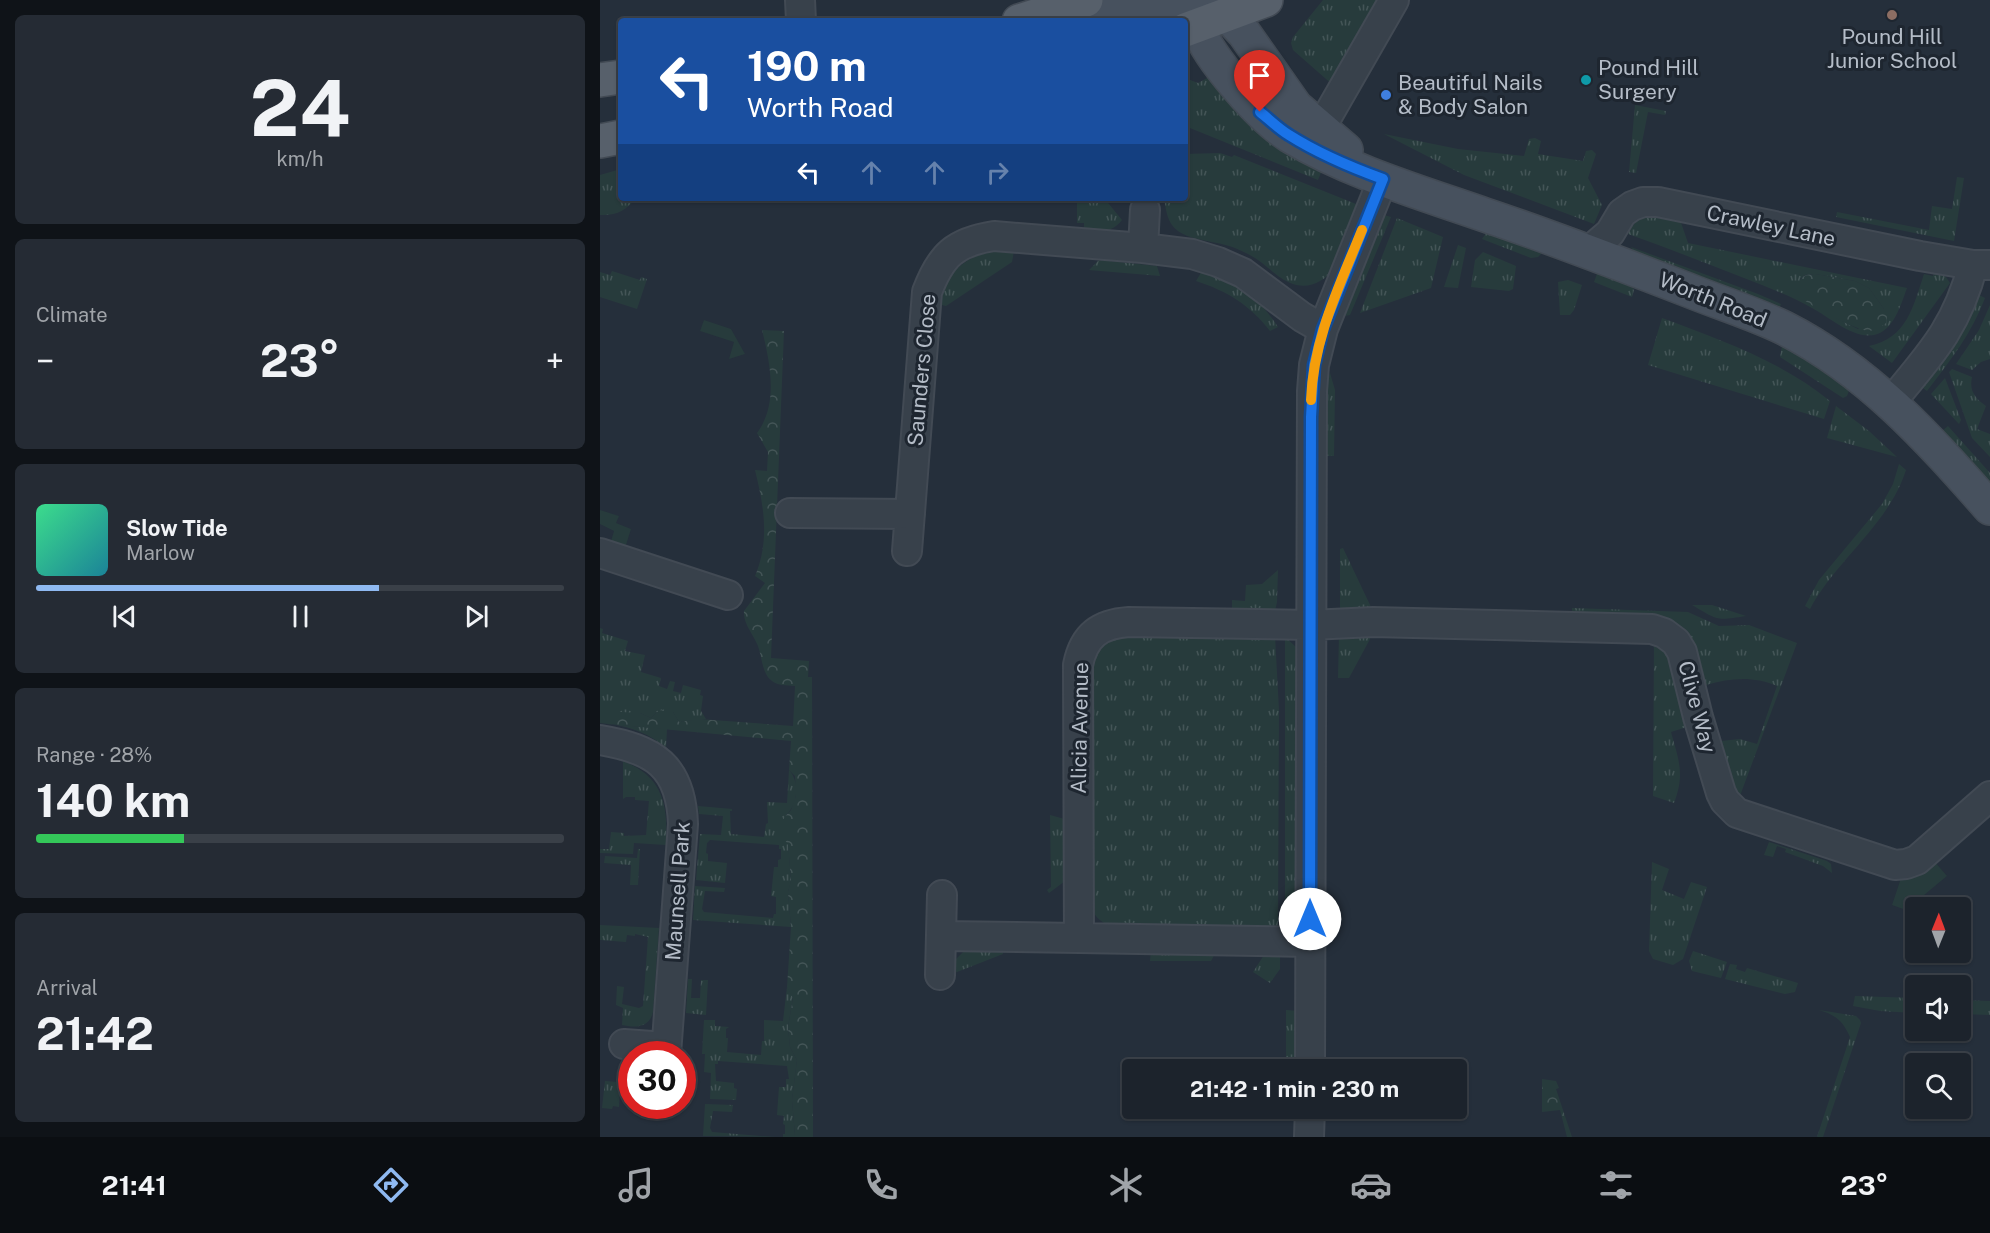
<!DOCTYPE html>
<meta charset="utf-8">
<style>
:root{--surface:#1c232c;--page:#252b34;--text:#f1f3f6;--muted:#a0a4a9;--line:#3a4048;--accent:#8fb9f1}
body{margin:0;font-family:"Public Sans",sans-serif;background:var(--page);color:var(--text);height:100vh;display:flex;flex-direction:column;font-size:22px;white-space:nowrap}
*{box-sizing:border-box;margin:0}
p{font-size:20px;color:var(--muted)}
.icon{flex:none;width:33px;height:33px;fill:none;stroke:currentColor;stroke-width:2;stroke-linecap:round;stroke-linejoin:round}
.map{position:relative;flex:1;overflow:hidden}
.drawer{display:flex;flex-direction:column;gap:15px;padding:15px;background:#0f1318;width:600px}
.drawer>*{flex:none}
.top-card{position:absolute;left:18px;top:18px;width:570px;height:183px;border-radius:6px;box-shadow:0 2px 4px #0004,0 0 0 2px var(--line);background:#1a4fa0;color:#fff;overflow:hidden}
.needle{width:39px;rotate:1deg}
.buttons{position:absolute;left:1305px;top:897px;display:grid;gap:12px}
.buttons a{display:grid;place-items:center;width:66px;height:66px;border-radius:6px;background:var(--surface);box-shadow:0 2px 4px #0004,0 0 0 2px var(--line);font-size:30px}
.speed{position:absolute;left:18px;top:1041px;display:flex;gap:12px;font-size:30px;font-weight:700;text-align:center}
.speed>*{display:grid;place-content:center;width:78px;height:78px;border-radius:50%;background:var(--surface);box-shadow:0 2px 4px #0004,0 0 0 2px var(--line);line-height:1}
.speed .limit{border:9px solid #d22;background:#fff;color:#111}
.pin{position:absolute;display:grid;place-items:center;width:51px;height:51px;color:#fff;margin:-62px -26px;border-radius:50% 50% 50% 0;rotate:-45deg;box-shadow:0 0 6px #0007}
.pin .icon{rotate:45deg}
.me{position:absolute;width:66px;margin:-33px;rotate:0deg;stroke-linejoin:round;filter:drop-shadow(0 0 4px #0008)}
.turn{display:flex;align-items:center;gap:21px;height:126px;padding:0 30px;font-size:27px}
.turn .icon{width:78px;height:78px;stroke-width:2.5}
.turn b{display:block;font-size:42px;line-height:51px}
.lanes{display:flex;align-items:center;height:57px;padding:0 30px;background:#0003;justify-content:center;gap:30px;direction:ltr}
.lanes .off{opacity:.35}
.big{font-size:45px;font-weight:700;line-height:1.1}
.drawer .tile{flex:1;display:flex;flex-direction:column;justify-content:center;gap:9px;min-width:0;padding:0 21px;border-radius:9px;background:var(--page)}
.drawer .dial{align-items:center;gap:0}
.dial b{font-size:78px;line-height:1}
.song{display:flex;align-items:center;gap:18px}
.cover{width:72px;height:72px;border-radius:9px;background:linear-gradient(135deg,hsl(150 70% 55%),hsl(190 70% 35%))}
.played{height:6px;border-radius:3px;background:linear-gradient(90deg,var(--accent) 65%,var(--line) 65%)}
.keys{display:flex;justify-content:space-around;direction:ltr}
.heat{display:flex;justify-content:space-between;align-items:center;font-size:33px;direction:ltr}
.charge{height:9px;border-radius:4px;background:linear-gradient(90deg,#34c759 28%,var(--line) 0)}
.trip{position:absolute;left:522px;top:1059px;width:345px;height:60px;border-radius:6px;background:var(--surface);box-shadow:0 2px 4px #0004,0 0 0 2px var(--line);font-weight:700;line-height:60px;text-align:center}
.tabs{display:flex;height:96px;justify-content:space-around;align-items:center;background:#0b0e12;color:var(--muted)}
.tabs .icon{width:42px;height:42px}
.tabs .on{color:var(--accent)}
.tabs b{font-size:27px;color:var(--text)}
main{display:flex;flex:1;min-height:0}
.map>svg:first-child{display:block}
.grass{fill:url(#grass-tufts);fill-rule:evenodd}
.forest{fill:url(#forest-crowns)}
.garden{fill:#273b3c}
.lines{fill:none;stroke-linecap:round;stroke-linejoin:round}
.street-casing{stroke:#424a54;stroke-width:32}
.secondary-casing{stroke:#424a54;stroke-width:36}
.primary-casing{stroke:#424a54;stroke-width:36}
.street{stroke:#38414b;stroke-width:28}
.secondary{stroke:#47515e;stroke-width:33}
.primary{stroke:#57606b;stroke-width:33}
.route-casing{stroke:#114b97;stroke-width:15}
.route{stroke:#1a73e8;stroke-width:10}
.slow{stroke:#f59e0b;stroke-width:10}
.education-dot{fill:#8d6e63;stroke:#1e2630;stroke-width:2}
.culture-dot{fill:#0f9aa8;stroke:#1e2630;stroke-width:2}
.shop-dot{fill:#3f7fe0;stroke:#1e2630;stroke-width:2}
.labels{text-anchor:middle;stroke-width:6;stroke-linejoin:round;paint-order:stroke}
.poi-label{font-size:21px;fill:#b4bcc7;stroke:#1e2630;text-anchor:start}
.street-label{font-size:21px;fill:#b4bcc7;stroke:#1e2630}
</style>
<main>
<section class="drawer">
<div class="tile dial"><b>24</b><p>km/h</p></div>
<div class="tile"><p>Climate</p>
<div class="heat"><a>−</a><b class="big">23°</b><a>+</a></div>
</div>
<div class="tile">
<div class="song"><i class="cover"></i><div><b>Slow Tide</b><p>Marlow</p></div></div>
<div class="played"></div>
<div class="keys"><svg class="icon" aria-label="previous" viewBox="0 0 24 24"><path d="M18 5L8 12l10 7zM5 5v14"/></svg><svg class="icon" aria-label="pause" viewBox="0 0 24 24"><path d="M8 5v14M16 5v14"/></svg><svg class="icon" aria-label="next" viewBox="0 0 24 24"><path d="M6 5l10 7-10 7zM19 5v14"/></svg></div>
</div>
<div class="tile"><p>Range · 28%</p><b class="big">140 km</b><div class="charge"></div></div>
<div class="tile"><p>Arrival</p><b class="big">21:42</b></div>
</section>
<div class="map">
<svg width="1390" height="1137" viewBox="0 0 1390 1137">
<defs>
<pattern id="grass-tufts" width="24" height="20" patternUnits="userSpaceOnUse" patternTransform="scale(1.5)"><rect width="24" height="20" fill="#273b3c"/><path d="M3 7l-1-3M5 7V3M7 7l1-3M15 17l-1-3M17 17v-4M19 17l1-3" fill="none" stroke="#445557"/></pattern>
<pattern id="forest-crowns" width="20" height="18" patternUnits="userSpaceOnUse" patternTransform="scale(1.5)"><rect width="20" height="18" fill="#273b3c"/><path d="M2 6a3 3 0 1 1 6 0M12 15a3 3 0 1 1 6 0" fill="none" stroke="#445557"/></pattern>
</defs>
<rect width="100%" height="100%" fill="#252f3b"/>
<!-- grass -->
<path class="grass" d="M723,0H783L734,86L693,50L691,43L693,37Z
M609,77L722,170L718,180L585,126V78L598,83Z
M1035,105L1066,111L1065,115L1048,112L1036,173L1029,172Z
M784,134L858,149L924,156L929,139L935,138L941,141L938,154L983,161L986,151L992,150L996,154L988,178L1002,205L994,224L864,175Z
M620,153L632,157L634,155L756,204C749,229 745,267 720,281C712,286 702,287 693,284C678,279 668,266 655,258C649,254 641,251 635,248C618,241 592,241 578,231C567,223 566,210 564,198H585V154Z
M21,169V198H36C27,210 16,216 0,215V175Z
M1357,177L1364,178L1354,241L1236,217L1237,212L1329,230L1332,206L1352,209Z
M477,198H504L522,220C512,233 499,233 484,230V223H477Z
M1078,214L1088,243L1307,288C1301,304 1294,331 1274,335C1253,339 1229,317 1212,308C1191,296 1167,287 1144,278C1106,263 1067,248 1028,234C1038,211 1056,215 1078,214ZM1215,274L1255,281L1269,288L1284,309L1258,329L1236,318L1200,279L1205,275Z
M784,215L791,217L750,315L744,316L777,223Z
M797,218L843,237L831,288L760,313Z
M887,232L941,250V254L938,257L931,258L882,239Z
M858,245L866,248L858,288L844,287Z
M1031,247L1158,294L1181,304L1178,311L1038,257Z
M395,251H414L412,262L346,306L337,304C350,272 360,258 395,251Z
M883,252L916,266L913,289L909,291L871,287L875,260Z
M499,260L557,266L560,276L489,270Z
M12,271L40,280L41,277L47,279L37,309L0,297V272L10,275Z
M602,271C640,286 655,292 678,327L670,331C650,305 627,291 596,281Z
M1001,272L1028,280L1034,290L1032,297L994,282L997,274Z
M1334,272L1346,277L1350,283L1292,363L1269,346C1307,338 1313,307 1324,274L1333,276Z
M968,280L982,285L974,310L970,315H960L958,282Z
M1377,294L1385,298C1372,333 1350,361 1327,391L1320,386Z
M1390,305V359L1381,362L1372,370L1356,364L1379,330Z
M1062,318C1121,340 1181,361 1230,401L1224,419L1048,365Z
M1182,346L1211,362L1250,388L1247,396L1243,398L1180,357Z
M1352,369L1372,377C1369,391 1375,398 1386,406L1377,429L1390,434V457L1372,438L1349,372Z
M730,373L735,390L734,456H724L725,387Z
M1345,378L1361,420L1359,424L1331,394Z
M1236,406L1269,431L1297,457L1227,438Z
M1348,426L1390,473V489L1340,433Z
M1299,464L1306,470C1289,524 1237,559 1210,609L1205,606L1219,580L1282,504L1293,484Z
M743,548L771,607V613L740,610V549Z
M678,570L677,602L675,611H632V600L645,601L646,585L662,584Z
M1092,605H1112L1146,616C1115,621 1118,620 1092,605Z
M972,608L1088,612L1119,626L1149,625L1197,643L1138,801L1114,724L1116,723L1121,741L1140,739L1157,744L1177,686C1153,676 1131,678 1106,685L1110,701L1107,702L1090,645L972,614Z
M0,628L3,629L2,633L28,641L25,651L45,655L41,672L61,678L59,686L67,689L70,681L75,682L73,691L81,693L83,685L101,690L100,695L103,696L101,711L106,719L79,722L73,712H57L51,718L40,713L8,724L67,729L66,748C47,731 24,725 0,723Z
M770,633V639L749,678H738L739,635Z
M515,635L675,636L679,710L678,928L511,926C498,921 494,915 489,903L492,653Z
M685,637L696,647L698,656V911L695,919L685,927Z
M1054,640L1066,648L1090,726L1071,732C1079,761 1085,774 1074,803L1053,796Z
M23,761C64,777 68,806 66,845L34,843L33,854L0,853V849H9L11,832L24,833V836L46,835L49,801L35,800V797H26L23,799Z
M189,770C200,782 198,804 186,815L191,881L188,892L191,927L93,920L95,886L125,888L124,892L105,891L102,909L104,912L173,918L174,914H176V897L171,896L174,867H178V860L181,859V849H179V845L110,840L107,843L106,853L108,854V861L127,863L125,883L96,880L100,834L121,835L123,816L99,814L98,806L132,809V811H130L131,834L164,837L166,824L168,823L167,802L187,803Z
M450,815L468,820L469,878L449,893L447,890L451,887Z
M1169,842L1227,861L1231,864L1232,873L1223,866L1185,852L1186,849L1177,846L1173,857L1164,855Z
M38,849H40L38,885H30L31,865L4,863L5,856L37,858Z
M1052,862L1069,869L1062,890L1084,899L1091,882L1107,887L1083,959L1073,965L1053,959L1049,951Z
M0,925L59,928L53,1012C49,1028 36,1028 22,1025L23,1008L16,1005L17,986L24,987L22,1004L39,1008L43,1006L48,937L35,934V936L27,935L26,942L0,940Z
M403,947V954L357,972L352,973L355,960L365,950Z
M551,950H617L611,961H550Z
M1093,951L1127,962L1121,978L1092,971L1089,961Z
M666,952L680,954V969L670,983L653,972Z
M1130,964L1137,965L1136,969L1145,972L1147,968L1198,983L1195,992L1185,994L1125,979Z
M88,979H92L91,998H100L101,980H108L106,1015L86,1013Z
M187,987L193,997L188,1027L190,1047L197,1060L192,1100L195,1136L194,1137H183V1134H185V1125L183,1124L184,1116L177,1115L179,1087H186V1079H189L187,1066L118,1061V1064H115L116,1081L134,1083V1088L137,1089L136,1100L110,1099L111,1073L104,1072L105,1054H102L104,1020H115V1026L129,1027L126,1029V1038H128L127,1052L161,1055L162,1041H164V1020L183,1021Z
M1255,996L1315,998V1013L1280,1011L1253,1006Z
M1360,1000L1390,1001V1015L1361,1014Z
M686,1010L698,1011V1069H686Z
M1219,1010L1256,1016L1260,1020L1261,1023L1223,1137H1217L1250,1037C1243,1021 1236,1015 1219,1010Z
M5,1081L31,1083V1087H28V1089H20L19,1107L13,1106L12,1109L2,1108Z
M105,1104L133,1105L132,1112L113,1111L110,1128L112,1132L175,1137L103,1136Z"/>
<!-- forest -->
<path class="forest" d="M1215,274L1255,281L1269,288L1284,309L1287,316L1286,323C1282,326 1275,330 1270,331C1260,332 1210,306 1203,299C1199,295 1197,286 1200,281C1203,274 1208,275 1215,274Z
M162,330L184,331L171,658L209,661L208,677H212L213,1137H194L195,1135L192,1100L197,1060L190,1047L188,1027L193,998L187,987L191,927L188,892L191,880L188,844L179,833L182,820L191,810L196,796L195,776L189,770L191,741L8,724L3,711L40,713L51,718L57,712L65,709L73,712L79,722L99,719L193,726L195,686C187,685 178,686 172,681C162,674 162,657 158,646C154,635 143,624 144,611L165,583L155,576C170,540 164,507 155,470L167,471L168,452L157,433C179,404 170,362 162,330Z
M942,1079L956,1081L959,1088L956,1089L972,1137H967L960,1110L942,1112Z"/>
<!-- garden -->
<path class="garden" d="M104,320L131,329L145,354L129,359L134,342L100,331Z
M0,510L19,516L16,523L31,529L26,545L11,541L14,531L0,524Z
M1334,861L1347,876L1306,910L1292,905L1301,878Z"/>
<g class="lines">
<!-- street casing -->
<g class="street-casing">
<path id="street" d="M200,0L201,21
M720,129L794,0
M545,210L543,248L592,254L618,262L643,273L702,317L723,329
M989,251L1010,233L1022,213L1032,206L1043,202H1058L1320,256L1373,265H1390
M1291,402C1330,355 1357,327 1373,265
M190,513L310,514
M307,551L327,292C341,255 355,242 394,236L543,248
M0,553L128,595
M0,740C54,749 81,766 83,824L66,1054
M342,936L479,938
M710,942L479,938L478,665C484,635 500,624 529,622L711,625L773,622L1052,629L1064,633L1076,642L1082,652L1098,717L1121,793L1125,801L1137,813L1295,865L1306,864L1317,860L1390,796
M340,975L342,895
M24,1044L66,1047
M710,1070L712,391L714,365L723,329L783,179
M709,1137L710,1108"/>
</g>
<!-- secondary casing -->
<g class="secondary-casing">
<path id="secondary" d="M603,0C600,8 595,20 598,28C609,59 662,119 690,136C750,172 819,192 885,215C954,238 1021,264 1088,290C1120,303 1153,313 1184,328C1269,371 1328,438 1390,508
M603,1L626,14L644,33L696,107L746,150
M482,21L581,0"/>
</g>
<!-- primary casing -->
<g class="primary-casing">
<path id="primary" d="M419,21L486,0
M585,30L666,0
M0,80L21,77
M0,141L21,137"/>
</g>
<!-- street -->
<use href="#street" class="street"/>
<!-- secondary -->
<use href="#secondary" class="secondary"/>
<!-- primary -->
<use href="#primary" class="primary"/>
</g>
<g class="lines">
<!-- route casing -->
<g class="route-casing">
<path id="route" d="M660,112C670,120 679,129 689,135C719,154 750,167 783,179L723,329L714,365L711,417L710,919"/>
</g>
<!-- route -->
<use href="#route" class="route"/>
<!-- slow -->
<path class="slow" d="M711,400C713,339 740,285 762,230"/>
</g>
<!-- markers -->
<circle class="education-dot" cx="1292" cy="15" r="6"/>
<circle class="culture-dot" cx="986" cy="80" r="6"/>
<circle class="shop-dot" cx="786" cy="95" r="6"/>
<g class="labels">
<!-- poi labels -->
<g class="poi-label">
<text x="1292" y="44" text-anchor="middle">Pound Hill<tspan x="1292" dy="24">Junior School</tspan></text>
<text x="998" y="75">Pound Hill<tspan x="998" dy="24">Surgery</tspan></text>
<text x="798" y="90">Beautiful Nails<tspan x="798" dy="24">&amp; Body Salon</tspan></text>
</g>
<!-- street labels -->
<g class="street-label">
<text transform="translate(1171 226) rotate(12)" y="7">Crawley Lane</text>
<text transform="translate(1113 300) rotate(22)" y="7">Worth Road</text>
<text transform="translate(322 370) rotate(-85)" y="7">Saunders Close</text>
<text transform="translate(1097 707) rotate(75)" y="7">Clive Way</text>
<text transform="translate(480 728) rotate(-89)" y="7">Alicia Avenue</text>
<text transform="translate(78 891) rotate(-86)" y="7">Maunsell Park</text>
</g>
</g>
</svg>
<div class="buttons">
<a><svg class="needle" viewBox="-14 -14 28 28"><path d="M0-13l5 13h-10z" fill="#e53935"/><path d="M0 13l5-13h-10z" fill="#a0a4a9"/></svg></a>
<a><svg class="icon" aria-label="sound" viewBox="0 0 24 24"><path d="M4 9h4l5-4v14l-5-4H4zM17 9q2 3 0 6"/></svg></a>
<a><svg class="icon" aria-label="search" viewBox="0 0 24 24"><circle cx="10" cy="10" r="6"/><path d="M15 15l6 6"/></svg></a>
</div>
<div class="speed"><div class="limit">30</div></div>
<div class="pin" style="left:660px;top:112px;background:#d93025"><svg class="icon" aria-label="arrive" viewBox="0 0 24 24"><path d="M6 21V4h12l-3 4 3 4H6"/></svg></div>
<svg class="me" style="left:710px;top:919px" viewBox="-20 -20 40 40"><circle r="19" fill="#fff"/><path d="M0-13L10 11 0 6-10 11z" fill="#1a73e8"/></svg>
<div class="trip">21:42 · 1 min · 230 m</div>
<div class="top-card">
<div class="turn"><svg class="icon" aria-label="left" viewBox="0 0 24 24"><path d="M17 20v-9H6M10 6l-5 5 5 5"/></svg><div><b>190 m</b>Worth Road</div></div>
<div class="lanes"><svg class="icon" aria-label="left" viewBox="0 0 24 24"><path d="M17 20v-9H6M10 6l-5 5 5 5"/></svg><svg class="icon off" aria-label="ahead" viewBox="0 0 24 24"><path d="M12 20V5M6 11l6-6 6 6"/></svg><svg class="icon off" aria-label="ahead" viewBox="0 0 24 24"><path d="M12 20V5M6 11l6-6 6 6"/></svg><svg class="icon off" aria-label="right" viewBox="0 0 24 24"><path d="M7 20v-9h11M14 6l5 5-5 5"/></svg></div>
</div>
</div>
</main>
<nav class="tabs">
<b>21:41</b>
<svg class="icon on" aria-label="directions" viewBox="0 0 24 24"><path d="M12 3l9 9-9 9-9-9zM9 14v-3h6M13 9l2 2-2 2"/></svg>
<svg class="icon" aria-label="music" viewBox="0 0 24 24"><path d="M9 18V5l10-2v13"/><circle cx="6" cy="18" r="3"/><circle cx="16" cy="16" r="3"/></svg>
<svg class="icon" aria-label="phone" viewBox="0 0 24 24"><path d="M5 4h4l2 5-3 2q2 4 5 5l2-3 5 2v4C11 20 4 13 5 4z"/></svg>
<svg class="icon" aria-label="climate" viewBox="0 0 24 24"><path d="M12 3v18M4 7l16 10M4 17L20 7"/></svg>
<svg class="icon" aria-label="car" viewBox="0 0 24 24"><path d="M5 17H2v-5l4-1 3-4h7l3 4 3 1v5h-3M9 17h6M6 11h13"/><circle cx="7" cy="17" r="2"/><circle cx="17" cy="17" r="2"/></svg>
<svg class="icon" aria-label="filters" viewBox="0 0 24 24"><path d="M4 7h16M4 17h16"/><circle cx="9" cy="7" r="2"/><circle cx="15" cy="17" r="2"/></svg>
<b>23°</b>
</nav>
